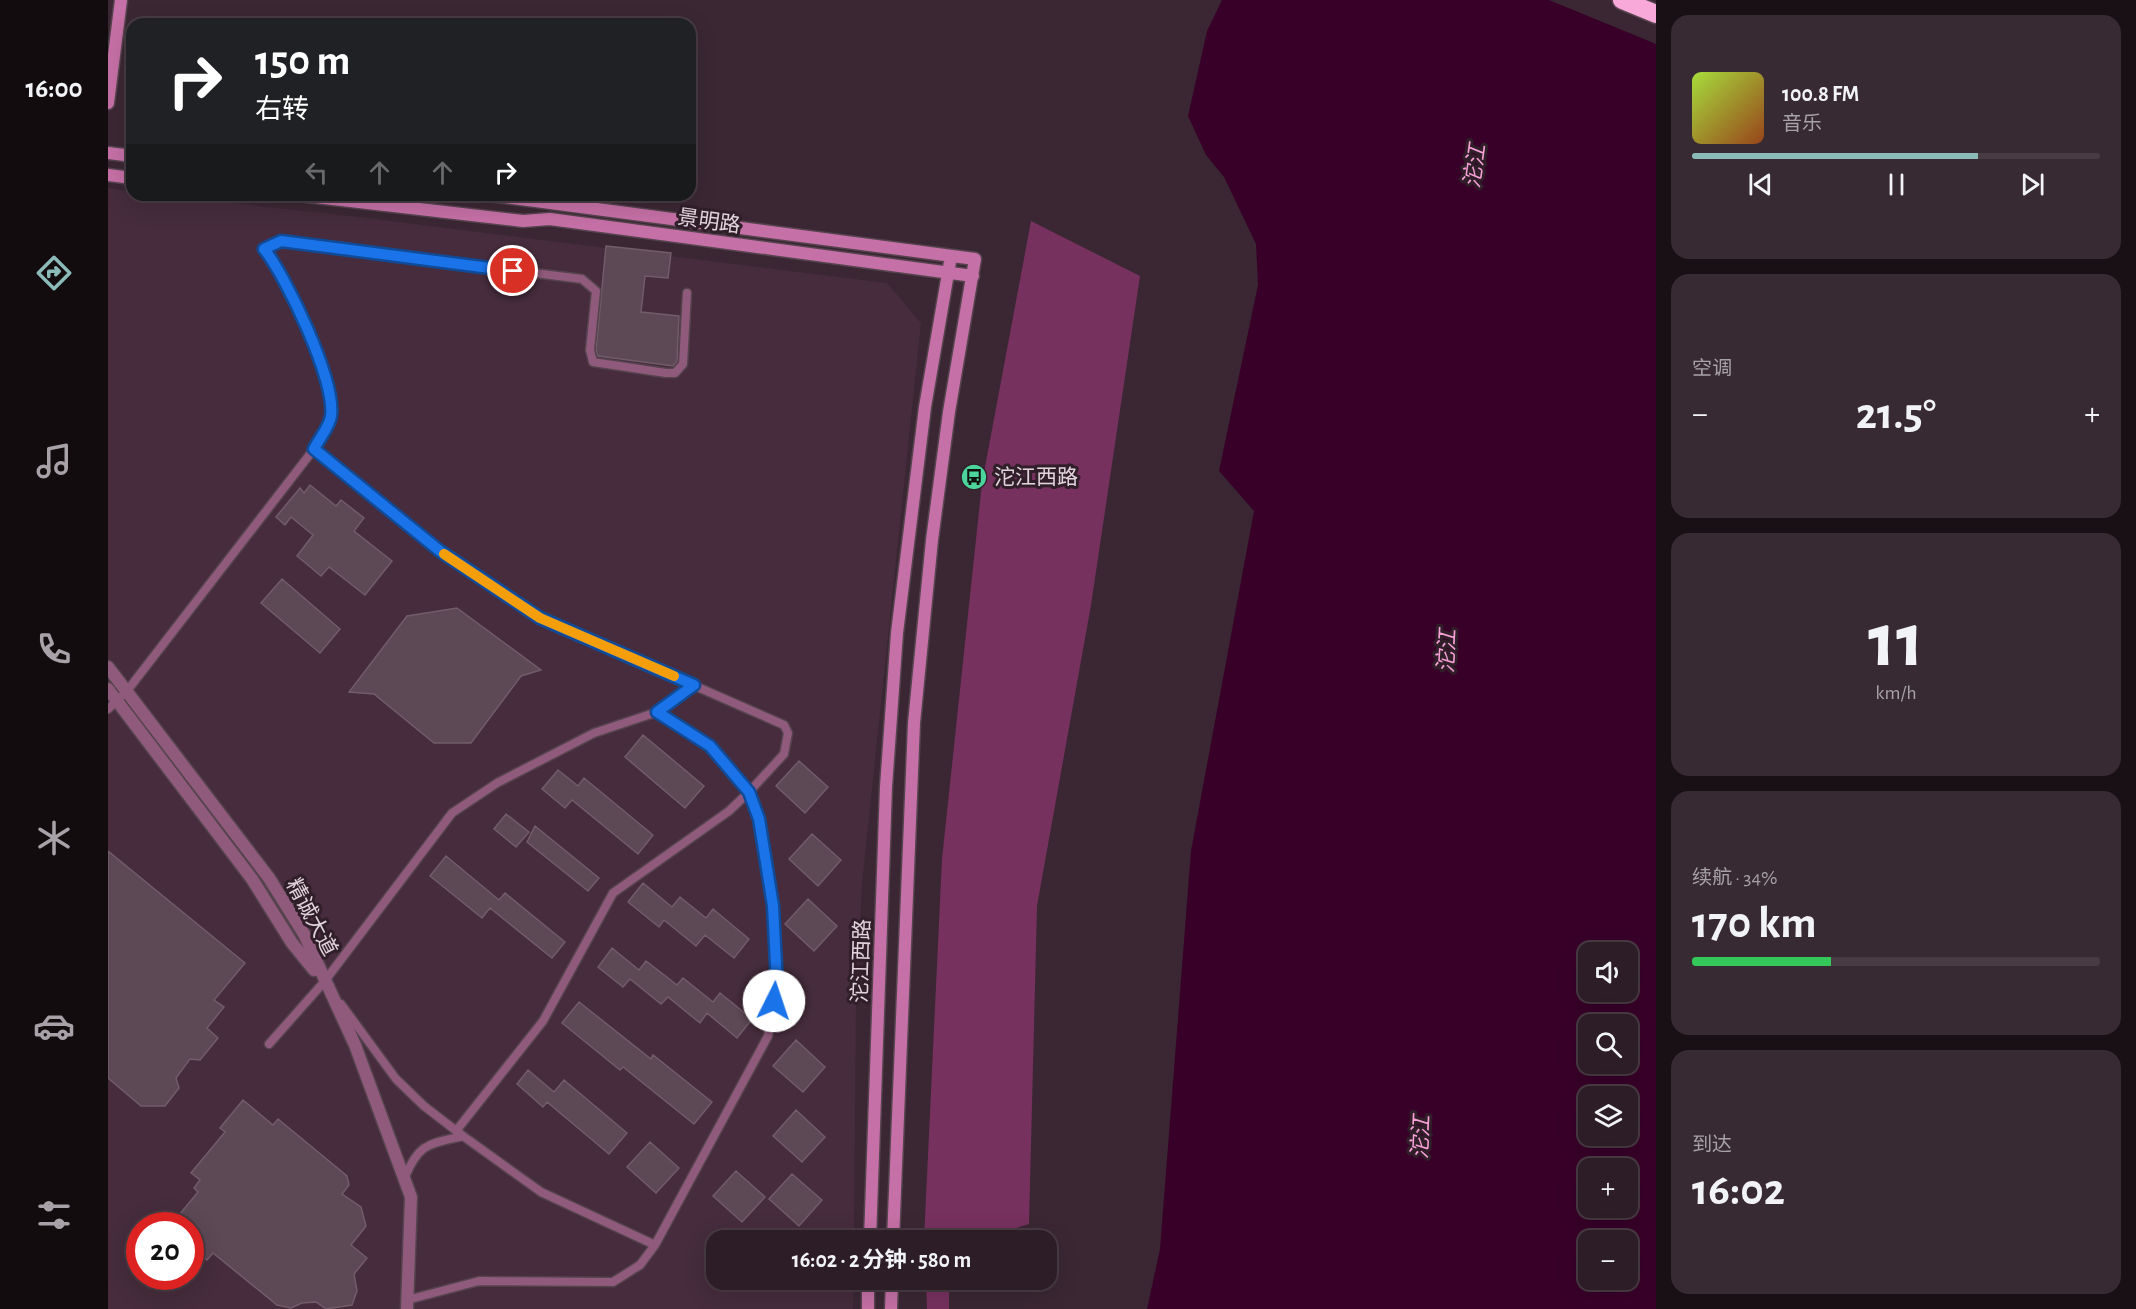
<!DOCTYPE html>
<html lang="zh">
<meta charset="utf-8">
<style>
:root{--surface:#2c1d26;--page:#382a32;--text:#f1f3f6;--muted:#a6a2a7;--line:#483b43;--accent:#8bbbb9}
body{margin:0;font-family:"Alegreya Sans","Noto Sans SC",sans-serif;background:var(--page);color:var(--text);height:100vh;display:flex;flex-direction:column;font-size:22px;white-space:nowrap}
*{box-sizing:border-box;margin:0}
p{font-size:20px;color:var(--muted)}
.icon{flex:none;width:33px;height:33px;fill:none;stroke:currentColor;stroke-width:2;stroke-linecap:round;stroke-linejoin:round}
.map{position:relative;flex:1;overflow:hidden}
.drawer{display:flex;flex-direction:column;gap:15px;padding:15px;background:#181015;width:480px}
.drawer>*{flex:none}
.top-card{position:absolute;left:18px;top:18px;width:570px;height:183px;border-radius:18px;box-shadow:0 6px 24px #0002,0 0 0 2px var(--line);background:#202124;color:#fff;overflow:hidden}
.tools{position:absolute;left:1470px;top:942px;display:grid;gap:12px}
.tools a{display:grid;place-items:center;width:60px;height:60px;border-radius:12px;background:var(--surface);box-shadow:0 6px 24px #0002,0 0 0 2px var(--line);font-size:30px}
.speed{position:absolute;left:18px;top:1212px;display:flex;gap:12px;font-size:30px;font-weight:700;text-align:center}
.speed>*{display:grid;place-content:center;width:78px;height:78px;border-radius:50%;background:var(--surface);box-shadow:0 6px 24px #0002,0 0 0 2px var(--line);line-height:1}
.speed .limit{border:9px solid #d22;background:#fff;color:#111}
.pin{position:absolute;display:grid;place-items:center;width:51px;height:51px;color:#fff;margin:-26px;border:3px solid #fff;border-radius:50%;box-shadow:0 2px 6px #0007}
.me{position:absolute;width:66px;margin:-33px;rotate:4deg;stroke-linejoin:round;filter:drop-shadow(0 0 4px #0008)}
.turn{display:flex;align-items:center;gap:21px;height:126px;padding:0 30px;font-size:27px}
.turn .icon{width:78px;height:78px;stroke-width:2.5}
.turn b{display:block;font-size:42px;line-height:51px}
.lanes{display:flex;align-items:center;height:57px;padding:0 30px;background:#0003;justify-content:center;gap:30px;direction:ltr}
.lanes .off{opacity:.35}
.big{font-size:45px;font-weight:700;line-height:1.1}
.drawer .tile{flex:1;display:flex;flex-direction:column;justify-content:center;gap:9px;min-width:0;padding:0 21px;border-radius:18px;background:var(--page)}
.drawer .dial{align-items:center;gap:0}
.dial b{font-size:78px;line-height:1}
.song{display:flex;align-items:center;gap:18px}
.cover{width:72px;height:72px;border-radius:9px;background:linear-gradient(135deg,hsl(80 70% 55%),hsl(20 70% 35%))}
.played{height:6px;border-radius:3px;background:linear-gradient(90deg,var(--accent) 70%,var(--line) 70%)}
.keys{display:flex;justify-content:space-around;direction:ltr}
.heat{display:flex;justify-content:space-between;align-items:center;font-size:33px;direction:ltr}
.charge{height:9px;border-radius:4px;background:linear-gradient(90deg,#34c759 34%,var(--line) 0)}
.trip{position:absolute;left:598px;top:1230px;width:351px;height:60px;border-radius:18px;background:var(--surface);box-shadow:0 6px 24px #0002,0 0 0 2px var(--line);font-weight:700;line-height:60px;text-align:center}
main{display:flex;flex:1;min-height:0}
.dock{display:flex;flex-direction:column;width:108px;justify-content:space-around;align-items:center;background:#120c0f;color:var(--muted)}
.dock .icon{width:42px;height:42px}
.dock .selected{color:var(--accent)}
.dock b{font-size:27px;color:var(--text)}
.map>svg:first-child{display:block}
.built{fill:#462c3c;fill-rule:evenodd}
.green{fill:#76315f}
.water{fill:#380029;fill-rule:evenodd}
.pier{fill:#3a2733}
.building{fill:#5d4855;stroke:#725c69;stroke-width:1.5}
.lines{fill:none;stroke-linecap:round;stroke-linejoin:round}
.lane-casing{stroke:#55434e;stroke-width:11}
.street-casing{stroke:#55434e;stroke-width:15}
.secondary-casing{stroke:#55434e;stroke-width:15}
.highway-casing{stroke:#55434e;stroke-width:21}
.lane{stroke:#8f5a7b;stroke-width:8}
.street{stroke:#8f5a7b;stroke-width:12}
.secondary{stroke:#c570a6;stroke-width:12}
.highway{stroke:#f8a9d9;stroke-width:18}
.route-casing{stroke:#114b97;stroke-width:15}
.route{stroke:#1a73e8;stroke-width:10}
.slow{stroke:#f59e0b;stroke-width:10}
.labels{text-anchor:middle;stroke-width:6;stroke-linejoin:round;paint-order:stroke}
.street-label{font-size:21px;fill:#e1d4dc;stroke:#301e29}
.poi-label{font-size:21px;fill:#e1d4dc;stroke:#301e29;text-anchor:start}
.water-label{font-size:22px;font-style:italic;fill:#f79fd6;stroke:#301e29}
</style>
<main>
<nav class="dock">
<b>16:00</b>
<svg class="icon selected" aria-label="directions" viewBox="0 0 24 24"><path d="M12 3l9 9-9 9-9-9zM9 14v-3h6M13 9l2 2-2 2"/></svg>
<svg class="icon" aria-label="music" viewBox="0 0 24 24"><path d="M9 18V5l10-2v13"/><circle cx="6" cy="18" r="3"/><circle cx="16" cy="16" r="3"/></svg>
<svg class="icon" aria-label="phone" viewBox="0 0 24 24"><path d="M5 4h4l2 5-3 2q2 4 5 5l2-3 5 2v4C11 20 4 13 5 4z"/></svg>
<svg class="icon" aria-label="climate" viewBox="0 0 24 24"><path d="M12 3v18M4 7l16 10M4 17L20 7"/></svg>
<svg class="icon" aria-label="car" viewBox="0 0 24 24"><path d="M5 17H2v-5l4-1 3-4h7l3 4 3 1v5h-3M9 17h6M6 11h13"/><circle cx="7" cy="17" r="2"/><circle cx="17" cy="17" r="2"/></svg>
<svg class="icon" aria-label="filters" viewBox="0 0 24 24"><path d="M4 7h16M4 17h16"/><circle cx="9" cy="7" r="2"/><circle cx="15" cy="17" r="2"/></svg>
</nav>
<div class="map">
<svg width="1548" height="1309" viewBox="0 0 1548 1309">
<rect width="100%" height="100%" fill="#3a2733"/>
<!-- built -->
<path class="built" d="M0,188L24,192V195H52L251,217L779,283L813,323L754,884L748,1006L746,1240H609V1280H746L745,1309H0ZM32,1226H82V1276H32Z"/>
<!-- green -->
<path class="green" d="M923,221L1032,276L983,605L929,906L921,1224L869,1240H816L834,859L874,483Z
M818,1280H841V1309H819Z"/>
<!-- water -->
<path class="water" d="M1114,0H1548V1309H1039L1052,1249L1083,851L1146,511L1111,471L1150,285L1148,244L1116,177L1098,155L1080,116L1099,31ZM1480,952H1520V992H1480ZM1480,1024H1520V1064H1480ZM1480,1096H1520V1136H1480ZM1480,1168H1520V1208H1480ZM1480,1240H1520V1280H1480Z"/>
<!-- pier -->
<path class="pier" d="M1441,0H1548V44Z"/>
<!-- building -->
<path class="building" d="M498,246L563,253L560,278L537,276L533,312L571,316L569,361L565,366L490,356L488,350Z
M202,485L228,506L233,500L256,518L246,531L284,561L257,595L221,567L213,576L189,556L205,535L183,517L177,525L168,517L192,488L196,493Z
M174,579L232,629L212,653L153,603Z
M349,608L433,670L413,676L363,743H326L266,694L241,692L299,616Z
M535,735L596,786L577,808L517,757Z
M691,761L720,787L697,813L668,786Z
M450,770L470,786L476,778L545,835L530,854L464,800L457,808L434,789Z
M398,814L421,832L408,847L386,829Z
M427,826L491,878L480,891L419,842Z
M704,834L733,860L710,886L681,859Z
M0,851L137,963L106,1000L116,1007L99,1028L110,1038L92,1060L82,1059L68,1078L71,1088L57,1106H33L0,1078Z
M338,856L391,900L397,893L457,942L444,958L382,908L374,918L322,876Z
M535,883L564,907L572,897L598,918L605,909L641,939L626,958L597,935L588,946L556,920L551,927L520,902Z
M700,899L729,926L706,951L677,924Z
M504,948L531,970L538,961L569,985L575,978L605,1002L612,993L644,1019L629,1038L599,1013L592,1023L560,997L553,1004L522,979L515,987L490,967Z
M471,1002L543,1059L545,1055L604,1102L586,1124L515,1067L512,1070L454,1023Z
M688,1040L717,1067L695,1092L665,1066Z
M420,1070L446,1092L456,1080L519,1133L501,1154L439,1102L435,1107L409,1084Z
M135,1100L165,1125L170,1119L239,1176L241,1185L234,1194L253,1207L258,1226L243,1245L259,1258L246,1274L249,1291L244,1305L218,1309L208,1302L194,1303L183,1308L169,1305L105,1253L99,1260L82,1247V1226H62L90,1192L86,1188L92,1180L83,1173L117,1132L112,1128Z
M688,1110L717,1137L694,1162L665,1136Z
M542,1142L571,1168L548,1193L519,1167Z
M628,1171L657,1197L634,1222L605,1196Z
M684,1174L714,1200L691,1226L661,1199Z"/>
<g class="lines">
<!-- lane casing -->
<g class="lane-casing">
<path id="lane" d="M206,449L332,551L432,618L676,725L680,733L676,754L641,792L621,811L505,893L435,1021L348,1131
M0,709L19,691L206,449C211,439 222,426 223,416C228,381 178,276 156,249L173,241L474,279L488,291L482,350L485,362L558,373H567L575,364L579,293
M233,1004L288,1079L316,1106L355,1136L433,1192L547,1245
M161,1044L216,982L344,813L389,783L486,733L549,712L586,685
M297,1177C311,1143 321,1144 355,1136
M299,1300L371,1281L505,1282L532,1265L547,1245L660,1036L669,984L665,906L651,819L641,792L602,746L549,712"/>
</g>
<!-- street casing -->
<g class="street-casing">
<path id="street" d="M0,667L161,878L196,934L247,1045L303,1197L299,1309
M0,689L144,879L184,943L206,970"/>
</g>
<!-- secondary casing -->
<g class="secondary-casing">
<path id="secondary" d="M0,103L13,0
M0,153L24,156
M0,175L24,178
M190,195L415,221L442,219L865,276
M382,195L867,259L841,412L824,540L806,723L785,1240
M762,1240L778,787L789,633L817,407L843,256
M760,1309V1280
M783,1309L784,1280"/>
</g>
<!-- highway casing -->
<g class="highway-casing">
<path id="highway" d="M1514,0L1548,14"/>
</g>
<!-- lane -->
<use href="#lane" class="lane"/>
<!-- street -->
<use href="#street" class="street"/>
<!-- secondary -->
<use href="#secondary" class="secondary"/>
<!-- highway -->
<use href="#highway" class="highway"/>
</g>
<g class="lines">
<!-- route casing -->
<g class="route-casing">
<path id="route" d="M405,271L173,241L156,249C178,276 228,381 223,416C222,426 211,439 206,449L332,551L432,618L586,685L549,712L602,746L641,792L651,819L665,906L669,984L666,1001"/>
</g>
<!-- route -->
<use href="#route" class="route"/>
<!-- slow -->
<path class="slow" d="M336,554L432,618L566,676"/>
</g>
<!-- icons -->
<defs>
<g id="bus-disc" transform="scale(1.35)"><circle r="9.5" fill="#4bd49b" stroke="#301e29"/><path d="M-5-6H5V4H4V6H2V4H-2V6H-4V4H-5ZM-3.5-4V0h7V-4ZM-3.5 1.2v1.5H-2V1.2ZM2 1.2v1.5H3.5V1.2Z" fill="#111"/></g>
</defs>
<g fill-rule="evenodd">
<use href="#bus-disc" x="866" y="477"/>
</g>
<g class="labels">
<!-- street labels -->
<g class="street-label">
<text transform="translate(601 221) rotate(8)" y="7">景明路</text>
<text transform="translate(204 917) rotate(62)" y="7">精诚大道</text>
<text transform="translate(753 961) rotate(-88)" y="7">沱江西路</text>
</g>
<!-- poi labels -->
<g class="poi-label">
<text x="886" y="484">沱江西路</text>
</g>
<!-- water labels -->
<g class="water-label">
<text transform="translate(1366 166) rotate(-82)" y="8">沱江</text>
<text transform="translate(1338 651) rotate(-87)" y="8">沱江</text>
<text transform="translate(1312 1137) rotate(-87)" y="8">沱江</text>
</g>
</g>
</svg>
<div class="tools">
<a><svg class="icon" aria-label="sound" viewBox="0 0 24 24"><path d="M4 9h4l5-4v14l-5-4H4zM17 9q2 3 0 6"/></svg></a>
<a><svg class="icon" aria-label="search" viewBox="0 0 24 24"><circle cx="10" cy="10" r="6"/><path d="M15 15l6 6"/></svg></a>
<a><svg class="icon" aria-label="layers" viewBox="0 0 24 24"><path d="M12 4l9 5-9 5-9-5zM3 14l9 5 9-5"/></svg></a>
<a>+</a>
<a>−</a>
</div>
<div class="speed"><div class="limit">20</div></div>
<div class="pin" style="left:405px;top:271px;background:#d93025"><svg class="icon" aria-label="arrive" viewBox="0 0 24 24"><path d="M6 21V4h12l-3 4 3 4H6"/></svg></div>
<svg class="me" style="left:666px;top:1001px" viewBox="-20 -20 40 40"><circle r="19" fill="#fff"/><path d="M0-13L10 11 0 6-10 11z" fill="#1a73e8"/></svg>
<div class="trip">16:02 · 2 分钟 · 580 m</div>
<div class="top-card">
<div class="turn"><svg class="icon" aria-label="right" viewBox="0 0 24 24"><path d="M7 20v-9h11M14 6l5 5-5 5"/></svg><div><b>150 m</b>右转</div></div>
<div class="lanes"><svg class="icon off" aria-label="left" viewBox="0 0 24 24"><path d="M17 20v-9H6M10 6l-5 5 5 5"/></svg><svg class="icon off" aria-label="ahead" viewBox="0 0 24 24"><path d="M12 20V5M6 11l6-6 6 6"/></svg><svg class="icon off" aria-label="ahead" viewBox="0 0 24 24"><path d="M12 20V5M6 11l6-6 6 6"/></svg><svg class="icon" aria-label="right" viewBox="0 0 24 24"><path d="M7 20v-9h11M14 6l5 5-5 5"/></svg></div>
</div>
</div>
<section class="drawer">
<div class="tile">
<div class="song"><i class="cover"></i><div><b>100.8 FM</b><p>音乐</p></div></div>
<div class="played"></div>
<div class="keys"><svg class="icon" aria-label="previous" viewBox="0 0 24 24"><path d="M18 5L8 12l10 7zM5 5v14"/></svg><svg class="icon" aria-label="pause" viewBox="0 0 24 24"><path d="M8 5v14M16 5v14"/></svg><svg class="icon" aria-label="next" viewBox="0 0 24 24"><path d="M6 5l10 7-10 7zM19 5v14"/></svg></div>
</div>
<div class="tile"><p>空调</p>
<div class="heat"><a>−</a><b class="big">21.5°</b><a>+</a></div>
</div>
<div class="tile dial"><b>11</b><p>km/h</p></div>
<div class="tile"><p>续航 · 34%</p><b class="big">170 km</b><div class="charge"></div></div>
<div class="tile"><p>到达</p><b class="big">16:02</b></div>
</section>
</main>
